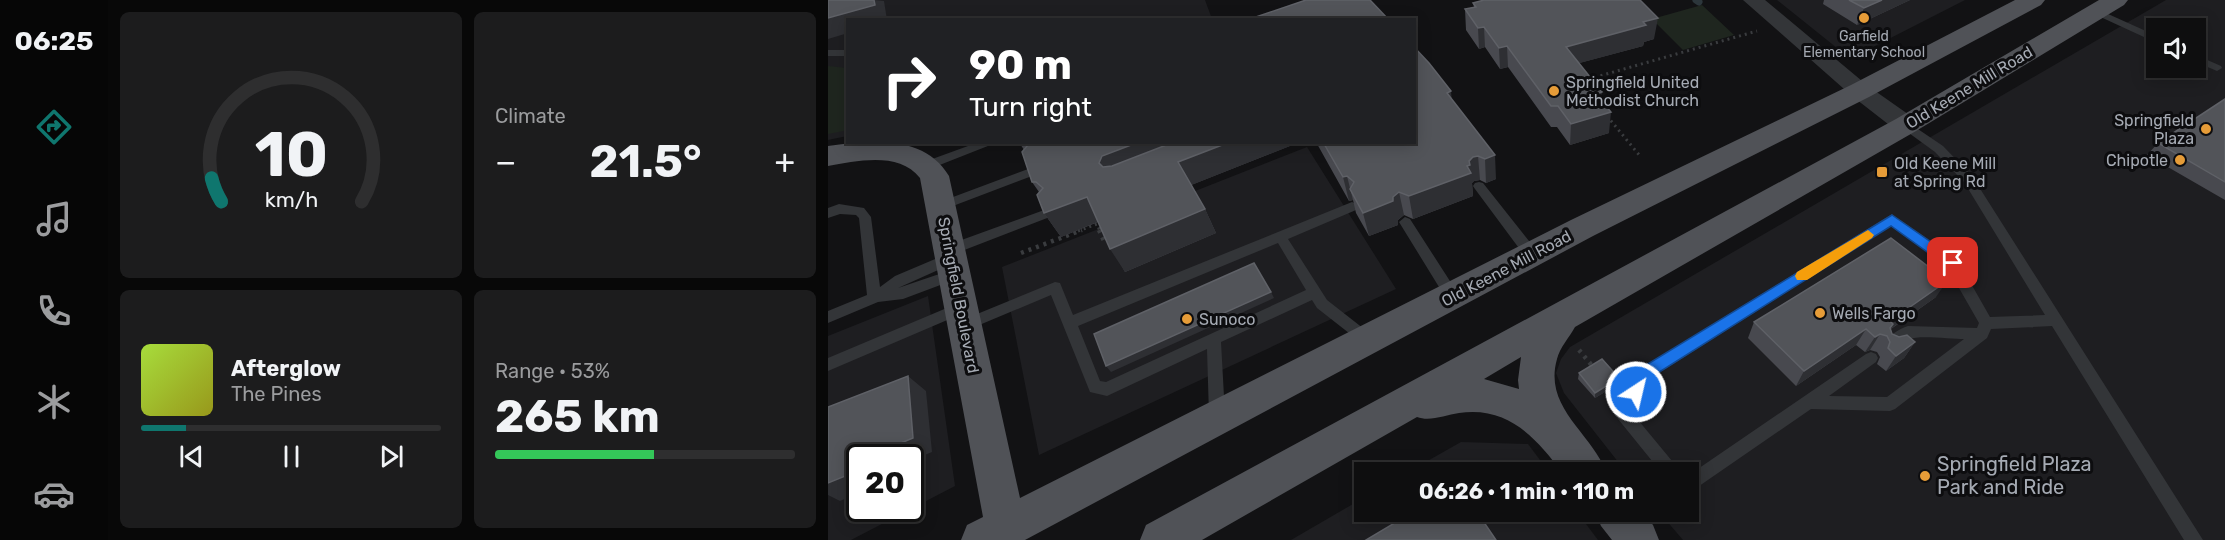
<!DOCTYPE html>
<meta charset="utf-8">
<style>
:root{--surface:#0e0e0f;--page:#1c1c1d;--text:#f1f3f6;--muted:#9b9c9e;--line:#2e2e2f;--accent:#0f766e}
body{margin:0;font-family:Rubik,sans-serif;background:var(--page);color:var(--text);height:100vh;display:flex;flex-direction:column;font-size:22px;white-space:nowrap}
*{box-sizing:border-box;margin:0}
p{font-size:20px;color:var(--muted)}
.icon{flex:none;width:33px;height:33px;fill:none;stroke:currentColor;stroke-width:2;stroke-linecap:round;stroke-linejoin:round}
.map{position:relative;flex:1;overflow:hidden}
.side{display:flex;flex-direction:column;gap:12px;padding:12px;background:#080808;width:720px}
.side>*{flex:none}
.top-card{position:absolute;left:18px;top:18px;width:570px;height:126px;border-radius:0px;box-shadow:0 3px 15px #0003,0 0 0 2px var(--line);background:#202124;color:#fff;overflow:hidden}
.tools{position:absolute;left:1318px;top:18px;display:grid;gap:12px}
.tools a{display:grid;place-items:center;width:60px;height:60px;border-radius:0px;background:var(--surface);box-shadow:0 3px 15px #0003,0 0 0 2px var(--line);font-size:30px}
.speed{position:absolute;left:18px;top:444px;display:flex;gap:12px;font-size:30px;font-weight:700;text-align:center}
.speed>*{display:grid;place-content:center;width:78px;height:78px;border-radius:50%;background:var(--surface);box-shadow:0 3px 15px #0003,0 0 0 2px var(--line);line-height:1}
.speed .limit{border:3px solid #111;border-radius:9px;background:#fff;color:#111}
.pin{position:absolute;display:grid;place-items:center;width:51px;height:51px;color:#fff;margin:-26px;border-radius:12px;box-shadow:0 3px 9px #0006}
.me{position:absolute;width:66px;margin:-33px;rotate:35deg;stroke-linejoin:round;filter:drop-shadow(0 0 4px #0008)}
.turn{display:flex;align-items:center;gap:21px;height:126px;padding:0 24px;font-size:27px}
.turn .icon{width:78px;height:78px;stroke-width:2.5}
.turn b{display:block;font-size:42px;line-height:51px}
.big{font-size:45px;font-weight:700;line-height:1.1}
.side .card{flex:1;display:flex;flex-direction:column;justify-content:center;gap:9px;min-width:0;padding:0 21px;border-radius:9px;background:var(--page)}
.side .dial{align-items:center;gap:0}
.dial svg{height:156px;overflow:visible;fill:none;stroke:var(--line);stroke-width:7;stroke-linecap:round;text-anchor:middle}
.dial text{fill:var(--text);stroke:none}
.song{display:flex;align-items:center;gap:18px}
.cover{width:72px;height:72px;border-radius:9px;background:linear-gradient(135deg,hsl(80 70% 55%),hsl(60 70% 35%))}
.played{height:6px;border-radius:3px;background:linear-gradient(90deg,var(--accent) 15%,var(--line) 15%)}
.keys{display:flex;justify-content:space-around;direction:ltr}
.heat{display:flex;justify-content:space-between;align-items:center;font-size:33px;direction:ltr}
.charge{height:9px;border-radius:4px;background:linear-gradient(90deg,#34c759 53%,var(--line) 0)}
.side .tiles{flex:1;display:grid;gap:12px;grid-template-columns:repeat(2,1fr)}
.trip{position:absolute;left:526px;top:462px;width:345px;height:60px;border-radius:0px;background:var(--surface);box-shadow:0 3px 15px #0003,0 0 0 2px var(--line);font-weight:700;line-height:60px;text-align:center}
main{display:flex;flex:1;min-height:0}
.menu{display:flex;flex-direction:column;width:108px;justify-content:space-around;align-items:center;background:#060606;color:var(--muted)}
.menu .icon{width:42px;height:42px}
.menu .on{color:var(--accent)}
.menu b{font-size:27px;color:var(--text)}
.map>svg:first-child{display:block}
.built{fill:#1e1e21;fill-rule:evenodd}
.green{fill:#1f261f}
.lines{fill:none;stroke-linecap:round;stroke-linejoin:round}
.stream{stroke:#2c363b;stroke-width:7}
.path-far1{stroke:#3a3c3f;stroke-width:3;stroke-dasharray:2 4;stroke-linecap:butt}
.path{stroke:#3a3c3f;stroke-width:4.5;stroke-dasharray:3 5;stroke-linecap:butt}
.service{fill:#333538;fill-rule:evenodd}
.minor{fill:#333538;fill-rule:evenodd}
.primary{fill:#505257;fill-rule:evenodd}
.wall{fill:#48494f}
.shaded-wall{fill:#2e2f33}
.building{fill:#525459;stroke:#5f6167;stroke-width:1.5}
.route{fill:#1a73e8;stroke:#114b97;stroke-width:1.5}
.slow{fill:#f59e0b}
.poi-dot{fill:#e69c38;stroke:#0d0d0f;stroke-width:2}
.labels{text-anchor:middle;stroke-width:6;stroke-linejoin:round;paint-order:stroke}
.far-poi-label{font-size:14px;fill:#a5aab3;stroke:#0d0d0f}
.poi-label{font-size:16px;fill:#a5aab3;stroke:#0d0d0f;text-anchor:start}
.street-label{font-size:16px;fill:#a5aab3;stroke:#0d0d0f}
.near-poi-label{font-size:20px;fill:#a5aab3;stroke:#0d0d0f;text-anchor:start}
</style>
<main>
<nav class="menu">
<b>06:25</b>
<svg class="icon on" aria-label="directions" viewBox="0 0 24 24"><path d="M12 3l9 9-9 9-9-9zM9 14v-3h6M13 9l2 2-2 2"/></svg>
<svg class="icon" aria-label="music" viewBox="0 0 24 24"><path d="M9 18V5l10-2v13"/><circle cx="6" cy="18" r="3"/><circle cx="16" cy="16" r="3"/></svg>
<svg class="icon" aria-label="phone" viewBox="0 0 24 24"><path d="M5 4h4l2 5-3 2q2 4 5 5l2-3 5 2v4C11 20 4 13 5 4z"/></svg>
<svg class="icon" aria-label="climate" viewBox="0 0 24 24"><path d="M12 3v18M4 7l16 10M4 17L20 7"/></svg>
<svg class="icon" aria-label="car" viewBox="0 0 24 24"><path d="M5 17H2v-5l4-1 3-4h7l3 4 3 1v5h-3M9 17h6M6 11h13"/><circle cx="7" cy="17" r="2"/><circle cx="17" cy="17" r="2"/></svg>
</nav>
<section class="side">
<div class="tiles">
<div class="card dial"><svg viewBox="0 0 100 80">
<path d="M14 69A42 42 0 1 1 86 69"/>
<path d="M14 69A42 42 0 0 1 9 57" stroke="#0f766e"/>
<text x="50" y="56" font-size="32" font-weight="700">10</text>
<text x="50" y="72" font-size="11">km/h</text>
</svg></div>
<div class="card"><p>Climate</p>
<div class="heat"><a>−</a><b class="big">21.5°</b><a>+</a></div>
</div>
<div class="card">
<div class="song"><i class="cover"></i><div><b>Afterglow</b><p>The Pines</p></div></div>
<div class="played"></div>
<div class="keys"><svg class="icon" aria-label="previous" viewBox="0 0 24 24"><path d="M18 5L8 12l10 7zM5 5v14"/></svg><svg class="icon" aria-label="pause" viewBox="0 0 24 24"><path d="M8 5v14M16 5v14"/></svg><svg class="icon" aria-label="next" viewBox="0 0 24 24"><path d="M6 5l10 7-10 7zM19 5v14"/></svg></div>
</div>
<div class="card"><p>Range · 53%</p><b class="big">265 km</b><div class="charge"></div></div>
</div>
</section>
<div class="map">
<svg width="1397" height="540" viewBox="0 0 1397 540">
<rect width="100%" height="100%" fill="#121214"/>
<!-- built -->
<path class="built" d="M0,0H377L384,19L20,20L19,136L0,140Z
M949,0H1137L1043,48L1026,52L1009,48Z
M1338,0H1397V540H855L831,512H861V472H798L736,393L728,373L733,359L742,347ZM1329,28H1368V68H1329Z
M479,147L568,289L211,455L174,267Z
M100,296L127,486L23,540H0V336ZM32,458H82V508H32Z
M633,442L700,444L721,472H580Z
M537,497V512H749L770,540H463Z"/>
<!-- green -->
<path class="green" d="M874,5L906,35L855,50L824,19Z
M0,66L19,68L20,130L0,134Z"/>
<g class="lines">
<!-- stream -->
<path class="stream" d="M868,0L871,2"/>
<!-- path-far1 -->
<path class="path-far1" d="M761,79L929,31
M779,116L812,156
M250,231L269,224L272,231"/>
<!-- path -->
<path class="path" d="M271,230L276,241
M193,253L254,230
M751,350L766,368"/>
<!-- service -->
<path class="service" d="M1269,9L1329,36V43L1266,14V10Z
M0,50H20V56H0Z
M1368,55L1393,66L1394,68L1389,71L1368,62Z
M1078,121L1115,146L1144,176L1375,540H1356L1224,326L1163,329L1159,338L1067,409L1062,411L983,409L861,493V475L1038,354L1043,352L1048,354L1050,358L1048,362L1001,396L1059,397L1136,339C1125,339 1090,335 1082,339C1072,342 1068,353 1056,349L1054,345C1058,337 1071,329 1080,326L1149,328L1151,323L1119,267L1064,225L817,382L813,397L801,409L849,467L851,472H833L786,414L783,409L801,389L805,373L1064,214L1129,259L1162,317L1217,315L1136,182L1107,152L1074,128L1072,125Z
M151,142H170L104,168H96L94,165L96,162Z
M208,166L212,167L214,170L212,173L117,209H109L107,206L109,203Z
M651,182L655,183L709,251L711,255L709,259H699L647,189L645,186L647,183Z
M524,202L528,204L530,207L528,210L460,239L499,300L545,336L547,340L545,344L540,346L535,344L489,308L484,300L393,342L397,415L395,420L389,422L383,420L381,415L379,349L279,396L262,392L223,295L137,331L132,329L130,325L132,321L227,282L232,283L245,315ZM450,243L478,290L278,382L272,381L250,326Z
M11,204L36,208L43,217L52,287L67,276L119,254L115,250L117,246L219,209L223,207L229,212L227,215L126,254L130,258L128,262L70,288L126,269L131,270L133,274L131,278L75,299L50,302L0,323V311L39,295L31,218L28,215L12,214L0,218V208Z
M577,217L582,219L629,292L631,296L629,300H619L571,222Z
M133,302L138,304L140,308L138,312L0,371V358Z
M808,512H830C826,522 812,530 802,534L796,532L793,526L796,520Z"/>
<!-- minor -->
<path class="minor" d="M915,0H937L1040,86L1087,119L1090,125L1087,131L1078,133L1069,131L1024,96Z"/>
<!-- primary -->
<path class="primary" d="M1187,0H1217L1213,5L1041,97L765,236L197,540H133L139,525L155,517L92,178C71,151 29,161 0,166V146C42,140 96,134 121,176L192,498L743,220L1023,85Z
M1271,0H1300L1296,5L1088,131L747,327C741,338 732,347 729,359C715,408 764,433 778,472H734C707,437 680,406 631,413C617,415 602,422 589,417L374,540H312L318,525L1068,119ZM693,357L690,380L691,389L656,379Z
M767,512H814L825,525L831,540H784L773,526Z"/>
</g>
<!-- wall -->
<path class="wall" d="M996,0H1082L1029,25L995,4Z
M645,3L826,39L816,42L815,46L751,63L773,100L781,133L742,145L729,127H723L680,67L672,69L657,47L651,49L638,30L637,9L646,7Z
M623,99L668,179L658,183L652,180L646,181L644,183L645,196L585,219L576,215L570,220V225L541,236L528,213L525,200L521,201L488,142H586Z
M1397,99V200L1319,155L1330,143Z
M191,142H472L363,185L377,209L388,233L297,272L270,222L233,237L216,213L211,192L204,182L196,150Z
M1108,297L1063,329L1064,334L1087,342L1076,358L1058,371L1049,364L1052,357L1049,352L1042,350L1037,352L1028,345L968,386L920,338L926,322Z
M751,373L791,378L790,384L767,398L750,379Z"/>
<!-- shaded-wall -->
<path class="shaded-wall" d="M46,0L56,1L59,20H20V33L0,39V18Z
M1054,0H1082L1029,25L1036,8Z
M830,18L826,39L816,42L815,46L737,67L738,47Z
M656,27L657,47L651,49L650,28Z
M679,46L680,67L672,69L671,48Z
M623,91L625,115L619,93Z
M774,92L772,113L768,94Z
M783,112L781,133L742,145L743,124Z
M311,142H385L288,180L271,163L274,156Z
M402,142H472L361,186L350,162Z
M667,155L668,179L658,183L657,159Z
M650,156L652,180L646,181L644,183L645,196L585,219L581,196L639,166L645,157Z
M519,176L525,200L521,201L515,177Z
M571,192L576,215L570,220V225L541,236L535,213L565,197Z
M259,197L274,220L233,237L216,213Z
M377,209L388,233L297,272L282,249Z
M1119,281L1108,297L1061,330L1062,321Z
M443,292L446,298L283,372L278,366Z
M1038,329L1028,345L968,386L976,371Z
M1052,334L1042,350L1037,352L1047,337Z
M1087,342L1076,358L1058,371L1068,356Z
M80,376L98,391L104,452L82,461V458H50L49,453Z
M791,378L790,384L767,398V393Z
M32,470V492L12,501L0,495V483Z"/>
<!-- building -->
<path class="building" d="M0,0H46L47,5L0,18Z
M478,0H542L561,20H419Z
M656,0H812L830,18L815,22L818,25L738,47L774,92L768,94L783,112L743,124L730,106H723L679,46L671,48L656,27L650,28L637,9L648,7L645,3Z
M1021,0H1054L1036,8Z
M586,47L601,63L623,91L619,93L667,155L657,159L650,156L645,157L641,161L642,165L639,166L643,173L581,196L571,192L565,197V201L535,213L522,189L526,182L519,176L515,177L495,142H586Z
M1397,99V182L1330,143Z
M198,142H311L274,156L271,163L275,167L284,166L346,142H402L350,162L377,209L282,249L259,197L216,213L209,195L215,188L208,182H204L194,152L200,145Z
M1063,238L1119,281L1062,321L1065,324L1062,328L1064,334L1071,337L1079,335L1087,342L1068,356L1060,348L1062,342L1059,336L1052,334L1047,337L1038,329L976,371L926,322Z
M426,263L443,292L278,366L266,334Z
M774,359L791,378L767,393L751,373Z
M80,376L85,438L49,453L50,458H32V470L0,483V407Z
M585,512H611L618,523L635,512H649L668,540H538Z"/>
<!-- route -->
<path class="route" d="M1064,215L1129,260L1131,263L1129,267H1120L1063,226L817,381L813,397L808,399L802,397L800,392L805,373Z"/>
<!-- slow -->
<path class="slow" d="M1040,230L1046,235L1044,238L979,280H969L967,276L969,272Z"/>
<!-- markers -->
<g class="poi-dot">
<circle cx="1036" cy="18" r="6"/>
<circle cx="726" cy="91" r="6"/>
<circle cx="1378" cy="129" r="6"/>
<circle cx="1352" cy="160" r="6"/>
<rect x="1048" y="166" width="12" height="12" rx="3"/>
<circle cx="992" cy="313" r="6"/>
<circle cx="359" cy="319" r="6"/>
<circle cx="1097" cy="476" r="6"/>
</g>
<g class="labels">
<!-- far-poi labels -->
<g class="far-poi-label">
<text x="1036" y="41">Garfield<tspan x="1036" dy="16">Elementary School</tspan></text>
</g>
<!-- poi labels -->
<g class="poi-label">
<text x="738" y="88">Springfield United<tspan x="738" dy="18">Methodist Church</tspan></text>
<text x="1366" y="126" text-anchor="end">Springfield<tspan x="1366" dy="18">Plaza</tspan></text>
<text x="1340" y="166" text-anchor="end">Chipotle</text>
<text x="1066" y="169">Old Keene Mill<tspan x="1066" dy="18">at Spring Rd</tspan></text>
<text x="1004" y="319">Wells Fargo</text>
<text x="371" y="325">Sunoco</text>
</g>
<!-- street labels -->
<g class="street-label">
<text transform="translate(1141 87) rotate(-31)" y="6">Old Keene Mill Road</text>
<text transform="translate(678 268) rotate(-28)" y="6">Old Keene Mill Road</text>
<text transform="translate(131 295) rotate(79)" y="6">Springfield Boulevard</text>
</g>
<!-- near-poi labels -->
<g class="near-poi-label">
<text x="1109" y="471">Springfield Plaza<tspan x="1109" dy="23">Park and Ride</tspan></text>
</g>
</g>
</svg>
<div class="tools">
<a><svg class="icon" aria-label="sound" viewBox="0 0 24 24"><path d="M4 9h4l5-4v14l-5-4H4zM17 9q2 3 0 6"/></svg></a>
</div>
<div class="speed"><div class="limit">20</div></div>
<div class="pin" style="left:1125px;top:263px;background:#d93025"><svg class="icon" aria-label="arrive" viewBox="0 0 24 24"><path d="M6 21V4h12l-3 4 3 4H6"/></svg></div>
<svg class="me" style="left:808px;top:392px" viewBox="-20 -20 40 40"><circle r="17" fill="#1a73e8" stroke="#fff" stroke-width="3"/><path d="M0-11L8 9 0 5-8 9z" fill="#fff"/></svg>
<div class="trip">06:26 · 1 min · 110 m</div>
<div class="top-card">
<div class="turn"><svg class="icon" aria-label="right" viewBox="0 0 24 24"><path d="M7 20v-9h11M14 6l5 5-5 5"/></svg><div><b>90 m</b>Turn right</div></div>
</div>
</div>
</main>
